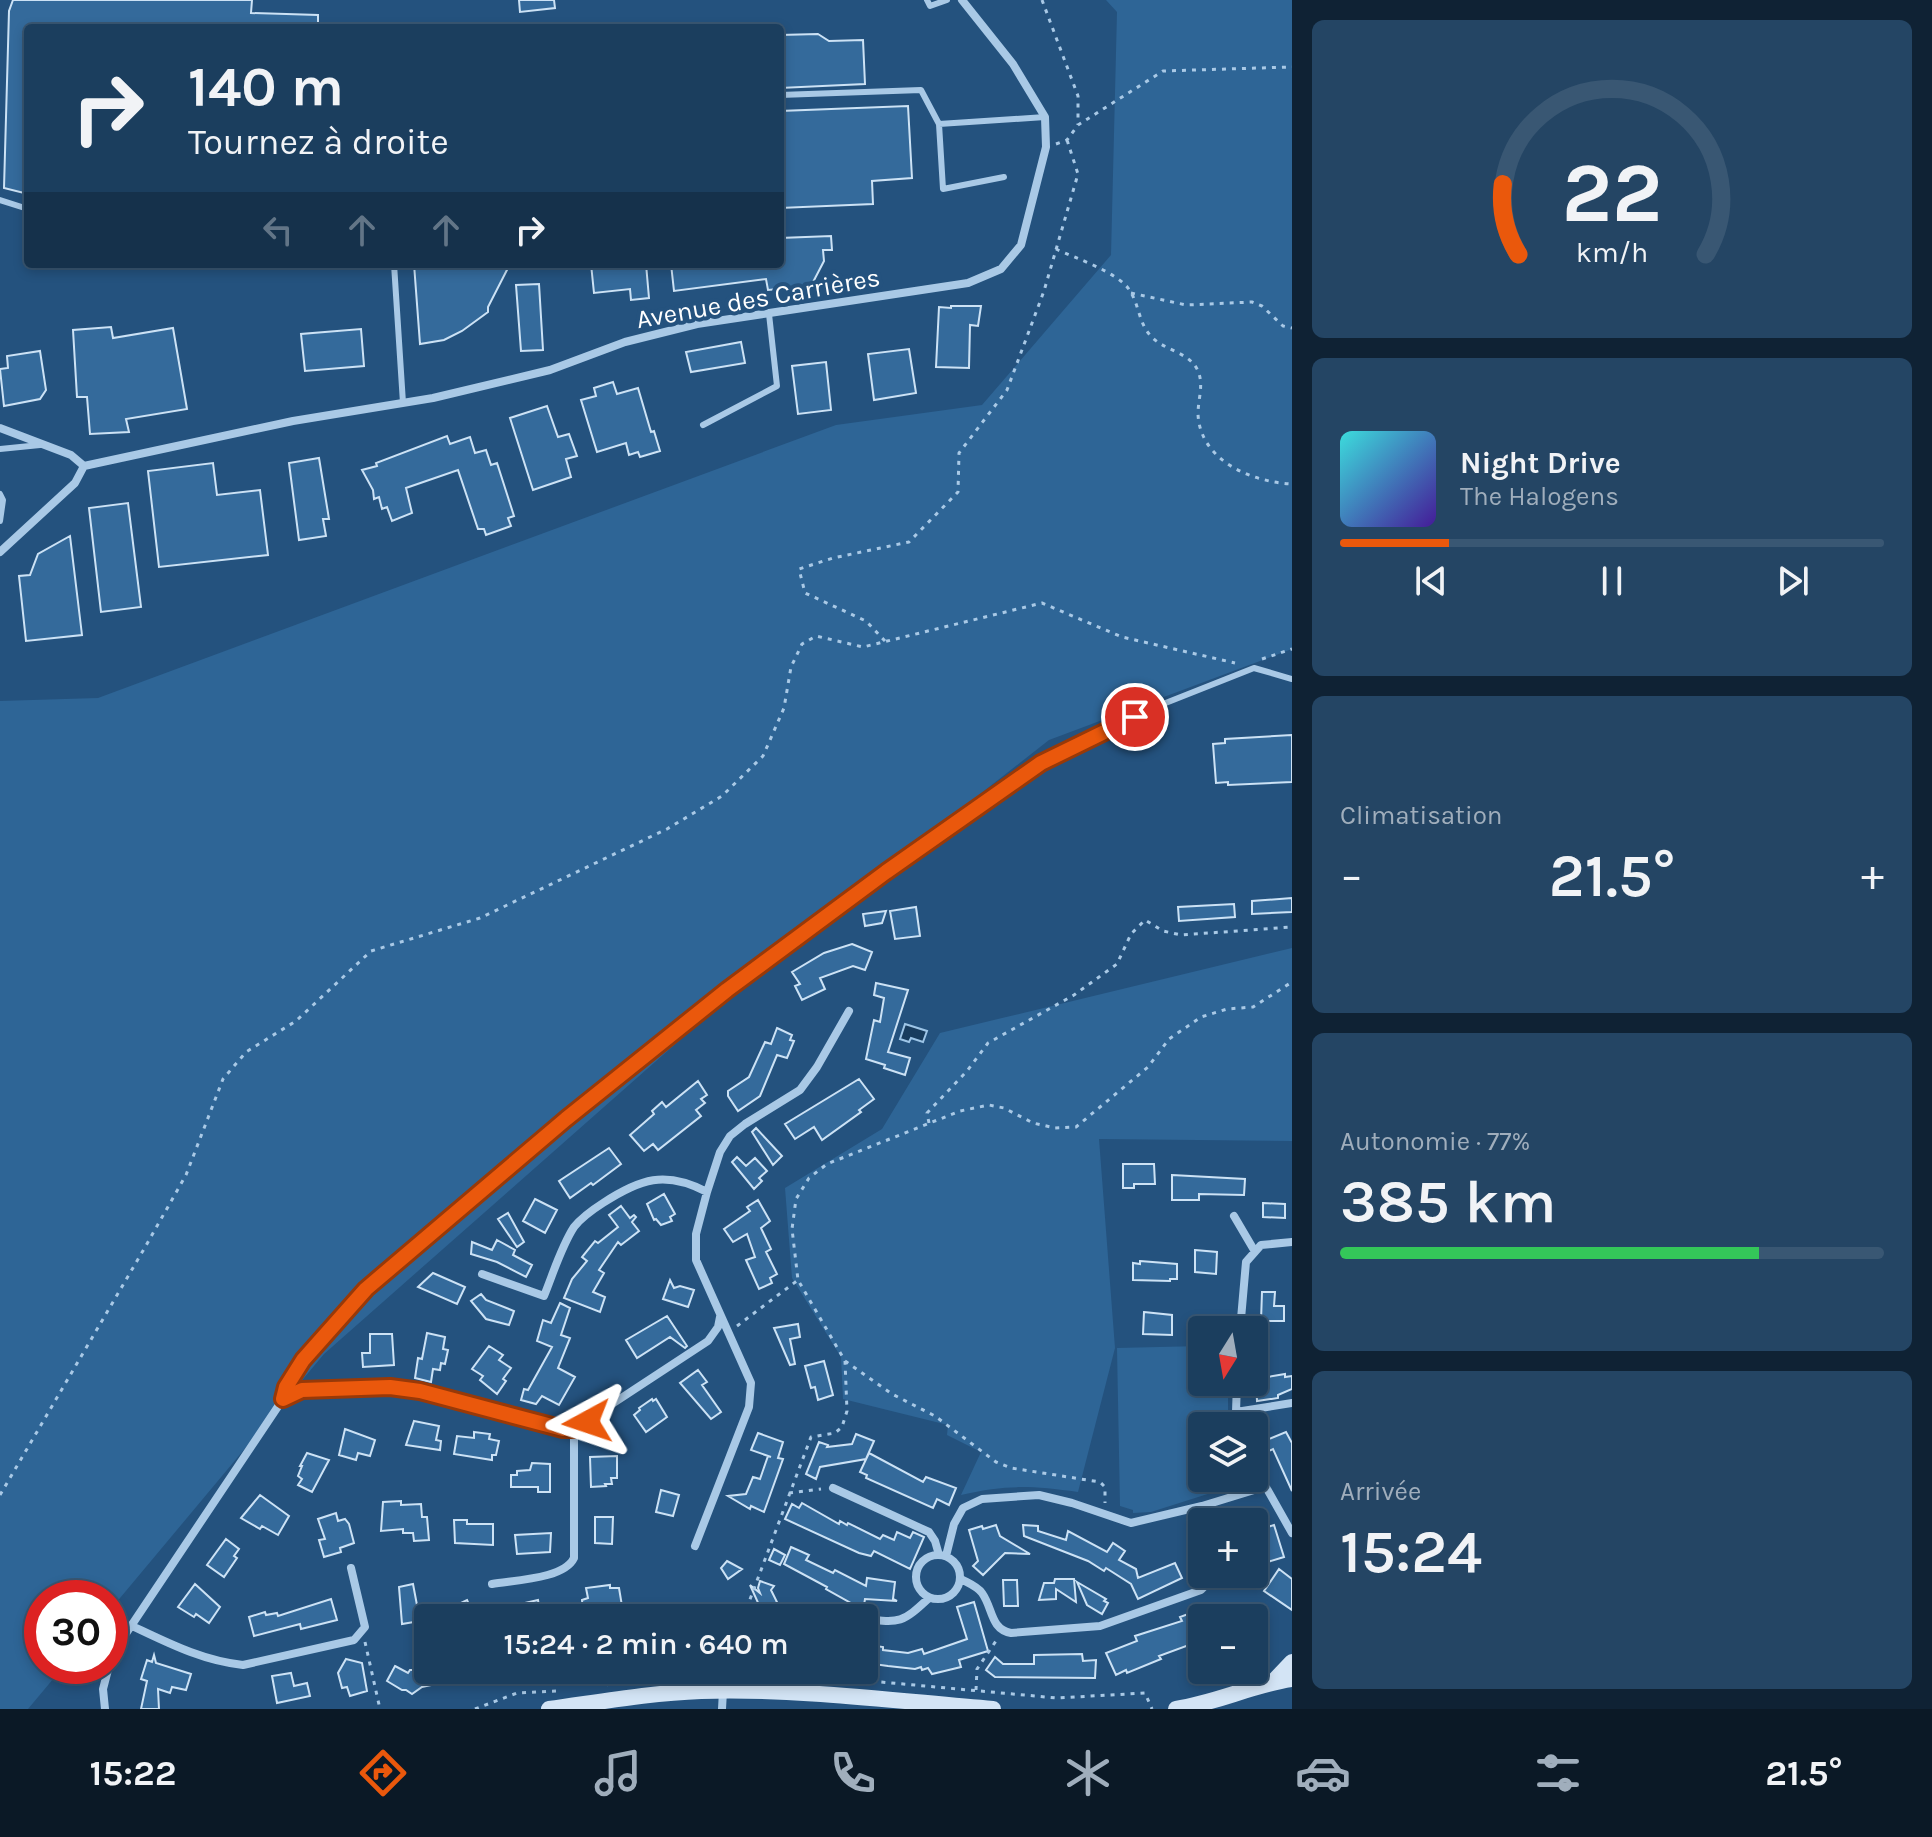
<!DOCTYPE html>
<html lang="fr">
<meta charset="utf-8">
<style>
:root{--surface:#1b3e5e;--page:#244564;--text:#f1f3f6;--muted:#a0aebc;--line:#395773;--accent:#ea580c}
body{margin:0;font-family:Karla,sans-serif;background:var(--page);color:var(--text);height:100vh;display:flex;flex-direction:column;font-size:30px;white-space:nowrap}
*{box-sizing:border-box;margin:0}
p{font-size:26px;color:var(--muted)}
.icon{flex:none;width:44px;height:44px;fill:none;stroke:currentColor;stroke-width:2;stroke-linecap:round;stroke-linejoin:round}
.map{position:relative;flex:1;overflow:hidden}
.panel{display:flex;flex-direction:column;gap:20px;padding:20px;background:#0f2234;width:640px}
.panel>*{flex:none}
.top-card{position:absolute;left:24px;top:24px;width:760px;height:244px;border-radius:8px;box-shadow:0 4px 12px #0003,0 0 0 2px var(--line);background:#1b3e5e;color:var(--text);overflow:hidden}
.needle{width:52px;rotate:191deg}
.controls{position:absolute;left:1188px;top:1316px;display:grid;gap:16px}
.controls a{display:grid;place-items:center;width:80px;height:80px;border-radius:8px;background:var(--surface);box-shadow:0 4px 12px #0003,0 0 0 2px var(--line);font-size:40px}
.speed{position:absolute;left:24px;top:1580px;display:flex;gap:16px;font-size:40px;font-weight:700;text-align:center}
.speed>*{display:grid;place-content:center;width:104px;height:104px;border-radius:50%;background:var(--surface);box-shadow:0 4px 12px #0003,0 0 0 2px var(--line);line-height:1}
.speed .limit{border:12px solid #d22;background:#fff;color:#111}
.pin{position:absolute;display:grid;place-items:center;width:68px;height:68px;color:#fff;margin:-34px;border:4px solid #fff;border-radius:50%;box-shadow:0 2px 8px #0007}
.me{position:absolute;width:88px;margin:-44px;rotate:265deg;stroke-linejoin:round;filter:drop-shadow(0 0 6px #0008)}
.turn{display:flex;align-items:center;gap:28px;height:168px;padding:0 32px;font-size:36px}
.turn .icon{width:104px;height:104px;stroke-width:2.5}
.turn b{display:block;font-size:56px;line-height:68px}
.lanes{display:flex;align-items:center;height:76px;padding:0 32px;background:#0003;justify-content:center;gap:40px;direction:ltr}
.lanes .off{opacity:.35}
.big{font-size:60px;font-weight:600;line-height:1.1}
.panel .widget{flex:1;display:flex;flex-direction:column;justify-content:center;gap:12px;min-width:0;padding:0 28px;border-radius:12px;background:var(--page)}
.panel .dial{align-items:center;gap:0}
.dial svg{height:208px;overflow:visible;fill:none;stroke:var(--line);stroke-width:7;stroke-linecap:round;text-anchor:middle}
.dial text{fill:var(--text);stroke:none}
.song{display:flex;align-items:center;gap:24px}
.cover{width:96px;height:96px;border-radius:12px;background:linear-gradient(135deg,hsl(180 70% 55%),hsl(260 70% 35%))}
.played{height:8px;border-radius:4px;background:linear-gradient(90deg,var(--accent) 20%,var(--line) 20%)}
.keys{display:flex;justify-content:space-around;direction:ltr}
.heat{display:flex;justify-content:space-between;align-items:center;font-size:44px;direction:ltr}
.charge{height:12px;border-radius:6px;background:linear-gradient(90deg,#34c759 77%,var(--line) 0)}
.trip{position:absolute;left:414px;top:1604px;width:464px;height:80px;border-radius:8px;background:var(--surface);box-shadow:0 4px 12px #0003,0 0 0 2px var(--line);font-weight:600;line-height:80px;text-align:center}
.dock{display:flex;height:128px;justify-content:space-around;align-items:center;background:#0b1926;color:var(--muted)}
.dock .icon{width:56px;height:56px}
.dock .current{color:var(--accent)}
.dock b{font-size:36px;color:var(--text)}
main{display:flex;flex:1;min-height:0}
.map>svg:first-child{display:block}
.green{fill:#2e6596}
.water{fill:#183c5e;stroke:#9dc5e7;stroke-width:2}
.building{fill:#346a9b;stroke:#cce2f5;stroke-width:2}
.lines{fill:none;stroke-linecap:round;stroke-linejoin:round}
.path{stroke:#a9c9e6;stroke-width:3;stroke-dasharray:4 6;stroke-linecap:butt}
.service{stroke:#a9c9e6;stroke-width:6}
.minor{stroke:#a9c9e6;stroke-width:8}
.secondary{stroke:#d3e4f5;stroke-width:16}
.route-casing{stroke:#983908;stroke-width:20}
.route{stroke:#ea580c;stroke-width:14}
.labels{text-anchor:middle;stroke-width:8;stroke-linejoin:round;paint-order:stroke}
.street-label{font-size:26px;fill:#fff;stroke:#24527e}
</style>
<main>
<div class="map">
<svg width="1292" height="1709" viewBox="0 0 1292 1709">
<rect width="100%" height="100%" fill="#24527e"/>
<!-- green -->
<path class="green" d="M1106,0H1292V649L1049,740L783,949L324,1354L110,1610V1598H42V1666H64L28,1709H0V701L98,698L836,425L982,405L1111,255L1117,12Z
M1292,948V1141L1099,1139L1115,1348L1078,1492C1032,1486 1007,1484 961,1495L981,1452L947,1435L948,1425L843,1399L841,1357L792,1278L785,1188L882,1129L940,1033Z
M1202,1346V1382H1228V1426H1202V1478H1243L1236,1485L1151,1512L1133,1513V1510L1120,1506L1117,1348Z"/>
<!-- water -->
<path class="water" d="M905,1024L927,1031L923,1042L911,1038L909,1042L900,1039Z"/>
<!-- building -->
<path class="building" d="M13,0H252L251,13L318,15V28H28V194L4,188L9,11Z
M519,0H554L555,8L520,12Z
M818,34L829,41L863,40L865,84L780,88V35Z
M908,106L912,178L872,181L873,204L780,208V111Z
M831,236L832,250H823L824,261L811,286L768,290L766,279L674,291L671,264H780V238Z
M414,264H510L488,307V312L462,331L444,340L420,344Z
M591,264H646L649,298L631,300L630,289L594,293Z
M539,284L543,350L521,351L516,285Z
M951,306H981L978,326L970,325L969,368L936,367L939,307L951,308Z
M111,327L113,338L173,328L187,409L126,419L129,432L90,434L87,397H77L73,330Z
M361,329L364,366L305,371L301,334Z
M741,342L745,363L691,372L686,352Z
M909,349L916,393L874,400L868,354Z
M40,351L46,390L40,399L4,406L0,369L8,368L7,356Z
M826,362L831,410L798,414L792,366Z
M613,382L617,394L638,388L651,432L654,431L660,451L640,457L638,452L629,455L626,443L597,452L581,400L596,396L594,388Z
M547,406L558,437L569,434L577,456L566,459L571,477L533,490L510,418Z
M447,436L450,444L470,437L475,453L486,450L491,465L497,463L514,516L508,518L511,526L486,535L484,529H478L458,470L406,488L412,513L392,521L387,507L382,509L379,497L374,499L373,490L362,470L377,466L376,463Z
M319,458L329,519H323L326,536L299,540L289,463Z
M213,463L217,495L260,490L268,555L159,567L148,471Z
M128,503L141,607L101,612L89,508Z
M70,536L82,635L26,641L19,576L30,575L38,554Z
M1292,735V782L1228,785V782L1216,783L1213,744L1225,743V739Z
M1292,898V912L1252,914V901Z
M1234,904L1235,917L1179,921L1178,907Z
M916,907L920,936L895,939L890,911Z
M886,911L882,923L865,926L863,914Z
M852,944L872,952L865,970L853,966L820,978L825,989L802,1000L795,986L800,984L792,972L824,953Z
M876,983L908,990L888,1052L910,1058L905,1075L884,1068L885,1065L866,1059L874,1020L880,1022L884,998L874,995Z
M777,1028L792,1035L790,1040L794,1041L787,1058L777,1055L760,1096L738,1111L728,1096V1091L749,1077L765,1042L771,1044Z
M859,1079L874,1099L859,1110L861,1112L822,1140L814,1127L795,1139L785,1124Z
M698,1081L707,1095L701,1099L705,1103L696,1110L701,1116L658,1150L653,1144L644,1151L630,1135L654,1114L652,1111L662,1102L666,1107Z
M756,1128L782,1156L773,1165L752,1132Z
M609,1148L621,1164L593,1185L591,1183L570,1198L559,1181Z
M737,1157L746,1166L755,1158L767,1171L759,1178L762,1181L754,1189L732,1162Z
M1123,1164H1154L1155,1184H1134V1188H1123Z
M1172,1175L1245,1179L1244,1195L1199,1194V1200H1172Z
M664,1194L675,1214L670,1217L672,1221L661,1225L656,1219L654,1220L647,1204Z
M535,1199L557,1210L545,1233L523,1221Z
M758,1200L770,1221L761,1228L771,1249L766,1252L777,1274L770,1278L772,1283L759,1289L746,1260L755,1257L747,1234L733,1242L724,1229L750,1211L747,1207Z
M1263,1203L1285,1204V1218L1263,1217Z
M621,1206L630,1218L634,1215L636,1217L632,1222L639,1231L621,1245L618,1242L599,1270L604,1273L593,1292L605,1297L600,1312L564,1298L572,1279L587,1261L582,1257L595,1241L598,1243L618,1227L609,1215Z
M508,1213L524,1242L517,1247L498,1219Z
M497,1240L515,1250L513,1255L532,1265L526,1277L497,1262L471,1254L472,1242L492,1250Z
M1195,1250L1217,1252L1216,1274L1195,1272Z
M1140,1261L1177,1264V1279H1170V1281L1133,1280V1263L1140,1264Z
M433,1273L465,1287L457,1304L418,1287Z
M670,1280L674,1288L680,1286L694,1290L688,1307L663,1299Z
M1262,1292H1275L1274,1306H1284V1321H1261Z
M481,1294L486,1300L514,1311L509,1325L486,1319L471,1301Z
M560,1303L570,1308L561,1335L570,1338L558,1368L575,1377L559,1405L542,1396L536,1404L521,1400L524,1389L528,1390L552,1347L537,1341L543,1320L551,1323Z
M1144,1312L1172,1315V1335L1143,1334Z
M667,1316L687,1346L685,1348L670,1337L637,1358L626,1340Z
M1197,1318L1229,1319V1330H1196Z
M798,1324L800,1337L790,1339L795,1364L790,1365L774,1328Z
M427,1333L445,1337L443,1349L448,1350L445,1364L441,1363L440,1370L433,1369L431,1382L415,1378L418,1358L422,1359Z
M370,1334H392L394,1365L363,1367L362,1353H370Z
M489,1346L503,1355L499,1360L511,1368L503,1379L506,1381L497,1394L480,1380L483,1376L472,1369Z
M824,1361L833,1395L818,1400L815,1387L811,1388L805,1366Z
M698,1370L707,1382L702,1385L721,1412L711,1419L680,1383Z
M1285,1374V1377L1292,1376V1389L1278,1395V1398L1257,1401L1256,1379Z
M652,1399L653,1401L656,1399L667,1417L646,1432L634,1415L640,1410L639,1408Z
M414,1421L439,1426L436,1440L441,1441L440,1450L406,1445Z
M345,1429L375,1440L370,1456L358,1453L356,1460L339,1455Z
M474,1432L490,1434L489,1439L499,1441L496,1455H492V1460L454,1454L457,1436L474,1438Z
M1286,1432L1292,1443V1491L1273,1449L1269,1451L1264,1441Z
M758,1433L783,1442L778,1458L783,1459L764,1512L751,1506L750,1509L728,1496L746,1494L753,1477L760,1479L768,1456L771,1457L751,1450Z
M856,1434L874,1441L866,1459L820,1467L816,1479L806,1474L819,1442L828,1445L827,1447L852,1444Z
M307,1453L329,1460L312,1492L298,1485L302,1479L298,1476L302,1466H300Z
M869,1453L923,1482L926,1477L956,1488L949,1505L937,1499L933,1508L866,1478L867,1475L860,1472Z
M617,1456V1478H611L612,1484H605L606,1486L591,1487L590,1457Z
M532,1463L550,1464V1492H538V1487H511V1475H517V1471L530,1470Z
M661,1490L679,1495L673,1516L656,1512Z
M260,1495L289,1516L278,1535L262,1526L260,1529L241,1518Z
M401,1501V1505L421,1504L422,1517H427L429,1540L414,1541L413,1533H403V1529L381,1531L383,1502Z
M802,1503L839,1524L840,1521L847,1525L848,1523L880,1539L883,1535L894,1540L897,1532L910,1538L913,1532L924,1537L910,1569L874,1551L871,1556L859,1553L785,1519L792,1504L799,1508Z
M336,1513L338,1521L345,1519L349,1524L354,1543L340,1548L341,1552L324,1557L319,1540L325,1539L318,1519Z
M595,1517H613L612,1544L595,1543Z
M454,1520H467V1524H493V1545L455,1543Z
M996,1525L1000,1536L1030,1554L1005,1553L983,1575L973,1566L978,1561L969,1530L982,1526L983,1529Z
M1023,1525L1038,1526V1531L1066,1540L1068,1531L1107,1552L1113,1543L1125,1551L1119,1560L1136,1569L1138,1578L1175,1563L1182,1578L1138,1599L1131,1584L1106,1568L1104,1571L1088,1561L1024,1536Z
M1274,1525L1284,1557L1254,1566V1531Z
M551,1533L550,1552L517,1554L515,1535Z
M226,1539L239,1549L234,1556L237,1558L224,1577L207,1565Z
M791,1547L809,1555L806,1560L833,1573L835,1570L866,1586L867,1578L895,1582L893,1599L897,1601L865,1599L864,1605L851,1603L826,1589L827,1587L784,1564Z
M774,1549L785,1555L780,1565L769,1560Z
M727,1561L742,1569L728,1579L721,1568Z
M1279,1569L1292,1579V1610L1264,1591Z
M1055,1579H1074L1076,1602L1056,1589V1599L1039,1600L1044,1583H1054Z
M1003,1580H1017L1018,1606H1004Z
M760,1581L774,1586L771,1590L777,1602L772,1605L785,1618H765L750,1585L760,1593L758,1588Z
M1077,1582L1106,1599L1104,1601L1108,1603L1102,1614L1087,1605Z
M195,1584L220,1607L209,1623L196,1614L194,1617L178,1607Z
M413,1584L420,1621L402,1624L399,1587Z
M610,1585V1588H619L622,1606L583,1612L582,1600L588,1598L586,1588Z
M331,1599L337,1620L301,1629L300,1624L254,1636L249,1617L265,1612L266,1615L277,1613L278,1616Z
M467,1600L473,1614L465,1618H429Z
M538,1600L541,1618H518L516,1605Z
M974,1602L988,1651L959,1660L961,1667L932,1674L928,1668L922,1670L921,1667L915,1669L888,1666L866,1663L867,1659H864V1633L877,1634L876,1646L883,1647V1650L908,1653L922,1649L924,1654L967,1639L957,1607Z
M1212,1605L1216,1618H1202V1633L1197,1634L1200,1641L1159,1656L1161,1659L1127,1673L1126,1670L1116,1675L1106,1653L1137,1641L1135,1636L1182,1621L1180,1617Z
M1082,1654L1083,1661L1096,1660L1095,1678L995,1677L986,1670L995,1657L1003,1664H1034V1655Z
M154,1655L156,1663L191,1674L186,1690L172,1687L170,1693L158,1689L159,1709H141L147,1681L141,1679L147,1660L152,1662Z
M346,1659L362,1663L367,1691L350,1696L347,1687L342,1688L338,1673Z
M395,1666L408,1673L410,1670H432L436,1684L422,1687L412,1694L406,1690H402L387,1681Z
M291,1673L294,1686L307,1683L310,1696L277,1703L272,1676Z"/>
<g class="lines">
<!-- path -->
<path class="path" d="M1042,0L1078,96V125
M1056,144L1067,140L1078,125L1163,71L1292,67
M1056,249C1075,258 1120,273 1130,291C1139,305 1139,323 1150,335C1163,351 1189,351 1198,371C1204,385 1198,399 1198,414C1200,461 1252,482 1292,484
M1131,293L1186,305L1252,302L1262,306L1283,326L1292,328
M885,641L866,621L805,593L799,569L833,558L909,542L958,492L959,453L1007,390L1044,291L1078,174L1067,140
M1262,659L1292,649
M929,1123L927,1113L967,1071L988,1043L1074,995L1117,964L1131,934L1145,920L1163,931L1181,935L1292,927
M737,1326L798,1280
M845,1361L892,1394L935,1416L996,1462L1011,1468L1100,1482L1105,1487V1503
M789,1493L821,1489
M0,1495L144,1249L186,1175L223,1079L246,1052L296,1021L371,951L480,918L667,829L722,796L763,756L784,708L791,667L802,644L816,636L863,647L1042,603L1122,637L1235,663
M743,1618L811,1437L835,1433L842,1427L847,1411L845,1361L798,1280L792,1229L796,1199L809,1178L827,1164L960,1111L989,1105L1004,1108L1033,1123L1055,1128L1076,1127L1148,1067L1169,1039L1201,1017L1227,1009L1253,1007L1292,982
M365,1642L380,1709
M662,1670L699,1674L782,1673L1057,1698L1145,1693L1152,1709
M607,1685L631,1670
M976,1690L977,1669L998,1638
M475,1709L517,1693L556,1691"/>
<!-- service -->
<path class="service" d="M927,0L930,6L947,0
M780,95L921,90L939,124
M1004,177L943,189L939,124L1045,117
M0,200L28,209
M394,264L403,403
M703,425L777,386L769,314
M0,449L40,445
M0,494L3,500L0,521
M283,1399L286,1387L303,1360L366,1289L408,1252L566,1119L727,990L886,872L1041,763L1158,706L1254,668L1292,679"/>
<!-- minor -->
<path class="minor" d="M0,428L71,455L84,466
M84,466L293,421L433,398L550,370L625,342L697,324L968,283L1001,269L1021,245L1046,147L1045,117L1013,64L962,0
M0,552L75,483L84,466
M1234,1216L1254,1250
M482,1274L544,1296C553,1274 561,1247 574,1227C582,1217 592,1210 603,1203C640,1179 665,1170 707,1192
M1240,1330L1246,1262L1261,1245L1292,1242
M1237,1382L1236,1412L1238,1426
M1236,1412L1292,1403
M1254,1466L1292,1533
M833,1488L929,1532L935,1541L939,1555
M1202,1506L1204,1522
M695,1546L749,1407L751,1383L696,1260V1234L707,1192L720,1152L730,1136L745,1124L800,1090L817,1067L849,1011
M916 1577a22 22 0 1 1 44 0a22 22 0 1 1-44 0Z
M946,1556L954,1524L963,1508L982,1499L1039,1495L1072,1503L1131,1523L1202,1506L1264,1487
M961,1579C968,1583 977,1586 982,1593C993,1608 990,1629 1011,1633L1100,1626L1201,1590L1207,1584L1209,1574
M492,1584C514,1580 564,1579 574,1558V1429
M799,1610L855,1618
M864,1619C901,1623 902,1623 929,1598
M132,1626C168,1643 203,1661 243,1665L354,1640L365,1627L351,1568
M110,1665L119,1644L283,1399L302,1390L390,1387L420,1391L563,1429H574L708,1341L718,1327L720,1317
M105,1709L103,1689L109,1666
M722,1709L723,1691"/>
<!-- secondary -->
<path class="secondary" d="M1273,1682L1292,1662
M549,1709C600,1702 650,1693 701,1691C798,1688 896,1701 993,1709
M1176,1709C1216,1703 1252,1685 1292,1679"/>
</g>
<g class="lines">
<!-- route casing -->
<g class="route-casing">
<path id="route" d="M587,1422L574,1429H563L420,1391L390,1387L302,1390L283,1399L286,1387L303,1360L366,1289L566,1119L727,990L886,872L1041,763L1135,717"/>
</g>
<!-- route -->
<use href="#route" class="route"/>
</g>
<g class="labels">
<!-- street labels -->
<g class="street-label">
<text transform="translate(758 298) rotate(-10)" y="9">Avenue des Carrières</text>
</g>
</g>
</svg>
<div class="controls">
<a><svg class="needle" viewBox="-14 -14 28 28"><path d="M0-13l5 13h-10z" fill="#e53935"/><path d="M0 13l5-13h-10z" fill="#a0aebc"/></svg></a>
<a><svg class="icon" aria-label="layers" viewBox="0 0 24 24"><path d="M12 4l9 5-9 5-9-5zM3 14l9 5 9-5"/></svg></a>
<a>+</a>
<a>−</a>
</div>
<div class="speed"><div class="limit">30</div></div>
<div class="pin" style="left:1135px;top:717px;background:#d93025"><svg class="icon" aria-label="arrive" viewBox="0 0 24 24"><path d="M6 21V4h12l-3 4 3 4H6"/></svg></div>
<svg class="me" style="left:587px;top:1422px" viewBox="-20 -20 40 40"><path d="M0-17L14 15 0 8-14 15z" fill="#ea580c" stroke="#fff" stroke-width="4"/></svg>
<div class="trip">15:24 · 2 min · 640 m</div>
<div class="top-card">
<div class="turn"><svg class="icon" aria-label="right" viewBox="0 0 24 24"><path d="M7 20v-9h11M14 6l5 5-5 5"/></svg><div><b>140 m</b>Tournez à droite</div></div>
<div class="lanes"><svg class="icon off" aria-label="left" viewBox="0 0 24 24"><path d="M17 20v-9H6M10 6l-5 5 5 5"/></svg><svg class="icon off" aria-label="ahead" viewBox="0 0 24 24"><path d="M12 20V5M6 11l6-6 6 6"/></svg><svg class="icon off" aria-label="ahead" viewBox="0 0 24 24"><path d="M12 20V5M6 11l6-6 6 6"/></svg><svg class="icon" aria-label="right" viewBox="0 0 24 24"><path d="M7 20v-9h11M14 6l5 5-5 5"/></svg></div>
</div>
</div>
<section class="panel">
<div class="widget dial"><svg viewBox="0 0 100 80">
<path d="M14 69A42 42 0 1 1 86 69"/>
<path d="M14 69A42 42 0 0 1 8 42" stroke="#ea580c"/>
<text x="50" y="56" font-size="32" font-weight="700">22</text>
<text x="50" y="72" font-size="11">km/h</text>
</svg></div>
<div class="widget">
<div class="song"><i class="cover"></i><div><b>Night Drive</b><p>The Halogens</p></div></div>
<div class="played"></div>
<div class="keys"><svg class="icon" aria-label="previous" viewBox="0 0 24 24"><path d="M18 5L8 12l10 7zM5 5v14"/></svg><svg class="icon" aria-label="pause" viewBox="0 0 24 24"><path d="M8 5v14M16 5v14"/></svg><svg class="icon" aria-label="next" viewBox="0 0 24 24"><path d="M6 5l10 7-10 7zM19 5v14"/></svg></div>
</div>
<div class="widget"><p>Climatisation</p>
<div class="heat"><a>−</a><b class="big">21.5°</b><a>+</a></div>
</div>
<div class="widget"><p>Autonomie · 77%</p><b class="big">385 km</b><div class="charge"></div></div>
<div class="widget"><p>Arrivée</p><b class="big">15:24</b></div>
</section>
</main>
<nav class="dock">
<b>15:22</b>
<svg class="icon current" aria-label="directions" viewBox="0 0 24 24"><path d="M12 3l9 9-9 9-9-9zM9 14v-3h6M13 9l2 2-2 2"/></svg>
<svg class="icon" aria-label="music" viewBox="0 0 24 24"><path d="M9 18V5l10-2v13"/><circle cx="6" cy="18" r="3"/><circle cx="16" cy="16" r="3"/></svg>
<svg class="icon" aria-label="phone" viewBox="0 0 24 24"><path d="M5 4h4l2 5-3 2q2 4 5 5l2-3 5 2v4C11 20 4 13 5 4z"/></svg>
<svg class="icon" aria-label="climate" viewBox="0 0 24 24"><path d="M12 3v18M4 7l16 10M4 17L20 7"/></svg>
<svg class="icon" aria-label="car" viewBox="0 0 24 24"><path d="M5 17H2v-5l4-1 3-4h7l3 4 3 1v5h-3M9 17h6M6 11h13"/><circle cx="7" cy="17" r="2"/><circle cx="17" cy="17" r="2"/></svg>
<svg class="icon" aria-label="filters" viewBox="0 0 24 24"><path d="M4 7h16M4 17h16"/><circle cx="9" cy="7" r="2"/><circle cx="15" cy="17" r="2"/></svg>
<b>21.5°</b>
</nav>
